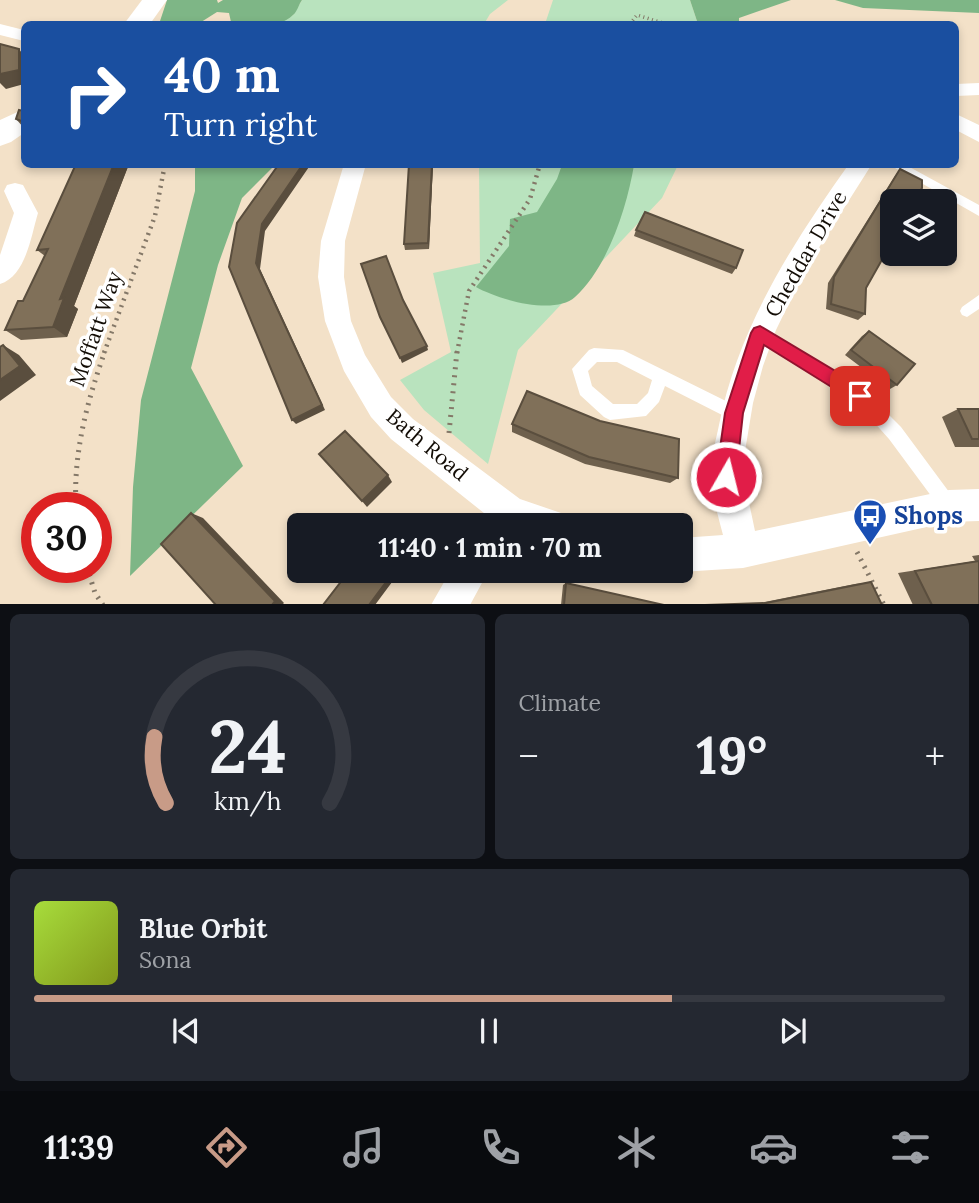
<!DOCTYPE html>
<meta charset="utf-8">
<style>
:root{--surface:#171b24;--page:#242831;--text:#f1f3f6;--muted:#9ea1a6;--line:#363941;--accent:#c89b87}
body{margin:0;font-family:Lora,serif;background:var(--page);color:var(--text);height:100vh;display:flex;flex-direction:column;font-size:26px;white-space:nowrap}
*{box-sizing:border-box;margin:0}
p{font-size:23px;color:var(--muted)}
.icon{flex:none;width:38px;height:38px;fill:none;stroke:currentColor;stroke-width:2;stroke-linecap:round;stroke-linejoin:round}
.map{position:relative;height:604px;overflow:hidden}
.drawer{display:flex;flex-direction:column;gap:10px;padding:10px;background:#0d0f14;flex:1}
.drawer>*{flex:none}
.banner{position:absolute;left:21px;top:21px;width:938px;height:147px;border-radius:10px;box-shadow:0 4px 10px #0003;background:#1a4fa0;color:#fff;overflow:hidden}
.controls{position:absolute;left:880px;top:189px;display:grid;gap:14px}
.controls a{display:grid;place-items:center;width:77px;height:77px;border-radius:10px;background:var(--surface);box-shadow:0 4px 10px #0003;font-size:35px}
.speed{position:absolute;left:21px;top:492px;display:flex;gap:14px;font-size:35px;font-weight:700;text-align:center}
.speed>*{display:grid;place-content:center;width:91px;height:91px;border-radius:50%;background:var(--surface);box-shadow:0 4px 10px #0003;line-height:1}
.speed .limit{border:10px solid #d22;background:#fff;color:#111}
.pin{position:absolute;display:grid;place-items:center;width:60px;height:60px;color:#fff;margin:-30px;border-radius:14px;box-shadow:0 4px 10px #0006}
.me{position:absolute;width:77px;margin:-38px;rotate:8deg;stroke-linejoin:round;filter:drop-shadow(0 0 5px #0008)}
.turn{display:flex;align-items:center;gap:24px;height:147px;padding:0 28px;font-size:32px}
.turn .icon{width:91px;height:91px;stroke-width:2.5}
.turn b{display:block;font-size:49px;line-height:60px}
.big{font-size:52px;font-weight:700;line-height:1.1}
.drawer .card{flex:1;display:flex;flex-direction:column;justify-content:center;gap:10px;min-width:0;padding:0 24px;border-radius:10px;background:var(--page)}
.drawer .dial{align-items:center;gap:0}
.dial svg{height:182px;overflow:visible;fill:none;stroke:var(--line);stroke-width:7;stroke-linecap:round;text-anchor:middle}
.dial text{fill:var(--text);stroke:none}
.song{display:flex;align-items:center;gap:21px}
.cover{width:84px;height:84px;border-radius:10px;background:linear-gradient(135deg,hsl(80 70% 55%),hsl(70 70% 35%))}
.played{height:7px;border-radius:4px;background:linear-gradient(90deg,var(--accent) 70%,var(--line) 70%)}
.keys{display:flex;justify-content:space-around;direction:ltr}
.heat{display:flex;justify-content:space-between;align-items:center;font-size:38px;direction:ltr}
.drawer .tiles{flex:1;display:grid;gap:10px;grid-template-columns:1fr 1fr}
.card:last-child{grid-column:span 2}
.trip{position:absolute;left:287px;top:513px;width:406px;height:70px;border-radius:10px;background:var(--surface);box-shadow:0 4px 10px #0003;font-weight:700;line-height:70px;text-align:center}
.dock{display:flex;height:112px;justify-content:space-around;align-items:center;background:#090b0e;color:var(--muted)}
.dock .icon{width:49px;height:49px}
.dock .current{color:var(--accent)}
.dock b{font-size:32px;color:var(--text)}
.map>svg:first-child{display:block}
.green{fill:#b9e3be}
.forest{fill:#7eb686}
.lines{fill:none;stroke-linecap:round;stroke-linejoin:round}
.path-far2{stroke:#847868;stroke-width:3.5;stroke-dasharray:1 3.5;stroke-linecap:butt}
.path-far1{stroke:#847868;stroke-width:4.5;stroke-dasharray:2 5;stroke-linecap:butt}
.path{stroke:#847868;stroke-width:5;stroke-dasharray:2 6;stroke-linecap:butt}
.lane{fill:#fff;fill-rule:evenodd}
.street{fill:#fff;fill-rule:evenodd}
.secondary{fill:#fff;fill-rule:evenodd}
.wall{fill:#6e604d}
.shaded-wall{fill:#5a4e3e}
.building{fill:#807059;stroke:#5a4e3e;stroke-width:2}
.route{fill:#e11d48;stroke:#92132f;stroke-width:2}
.labels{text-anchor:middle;stroke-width:7;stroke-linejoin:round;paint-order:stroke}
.street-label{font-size:21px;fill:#120c05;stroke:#fff}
.near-transit-label{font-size:24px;font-weight:bold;fill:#164399;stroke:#fff;text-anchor:start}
</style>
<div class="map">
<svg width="979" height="605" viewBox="0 0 979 605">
<rect width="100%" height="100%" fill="#f3e1c8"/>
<!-- green -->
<path class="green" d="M302,0H508L490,14L484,24H277L293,15Z
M553,0H690L698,24H545Z
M479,165H678L662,198L518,350L488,464L424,410L400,380L451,352L433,273L480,263Z"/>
<!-- forest -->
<path class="forest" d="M167,0H217L218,3L223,0H302C299,4 297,12 293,15C278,30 249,26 231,22L229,13L217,12L198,24H159Z
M690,0H791L739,18V24H698Z
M835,0H979V13L863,8Z
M195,165H275L242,198L218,265L191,368L243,466L130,576L133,487L141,400L195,191Z
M562,165H634C627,207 608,267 575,297C554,316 497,299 476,287L509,246L510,219L537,212L557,179Z"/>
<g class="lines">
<!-- path-far2 -->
<path class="path-far2" d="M630,24L637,15L666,24"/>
<!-- path-far1 -->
<path class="path-far1" d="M104,353L155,216L165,164
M457,353L469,291L530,199L540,164"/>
<!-- path -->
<path class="path" d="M449,433L457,351
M76,508C73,453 87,402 105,351
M857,552L884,605
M87,567L95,593L103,605"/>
<!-- lane -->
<path class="lane" d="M888,164H904L979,205V216Z
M979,295V309L967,317L962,315L960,311L962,307Z
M760,327L865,391L901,427L955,500L958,506L955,512L949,515L943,512L889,439L855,401L755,338L753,333L755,328Z
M594,348L623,350L740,408L742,413L740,418L734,421L728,418L665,386L659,402L646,416L610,420L604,417L580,395L572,369L589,350ZM597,362H617L652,380L648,393L637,404H613L592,386L588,371Z"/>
<!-- street -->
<path class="street" d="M0,24L24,30V41L0,35Z
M979,83V95L956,96V84Z
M956,114L979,125V142L956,130Z
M344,164H366L345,241L344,277L351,321L365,355L391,397L413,419L520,499L561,513L566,525H499L391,439L371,417L344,371L325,321L318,277L321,241Z
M849,164H872L806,268L776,330L763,366L753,403L742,469L755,531L949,490L979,489V521L949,522L743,568L681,572L677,570H681V538L723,535C718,515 711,494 711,472C711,457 716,440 719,425C738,328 792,244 849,164Z
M15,183L23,185L38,213C31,236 26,276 0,284V255L14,213L4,191L7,185Z
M451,570H489L470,605H431Z"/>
<!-- secondary -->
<path class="secondary" d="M142,0H167L150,24H124Z
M24,109V133L11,142L0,146V120Z"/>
</g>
<!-- wall -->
<path class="wall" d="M24,111V128L16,119Z
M76,164H129L74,306L78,309L67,337L21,340L5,330L23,301L45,256L37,250Z
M433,164L429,249L405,250L404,244Z
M900,169L866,288L865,314L858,320L826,309L828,283L895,176Z
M636,230L736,268L732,274L634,236Z
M869,331L897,385L890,389L845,355L862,336Z
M958,409H979V447H955L942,417Z
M600,421L678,478L670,483L585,464L512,432V424Z
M979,555V605H913L898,573L975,561L972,556Z
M871,582L882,605L760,603L855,584Z
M566,583L664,605H561L563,585Z"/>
<!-- shaded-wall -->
<path class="shaded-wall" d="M19,49L24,56V84L6,89L0,83V74Z
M114,164H129L74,306L78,309L67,337L53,327L60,299Z
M303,164H311L265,231L260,269L325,410L296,424L292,420L256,263L262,224Z
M432,164H433L429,249L428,243Z
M3,345L19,355L36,375L0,401V380Z
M427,346L428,350L402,363L400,358Z
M388,475L392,482L367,507L362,501Z
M191,513L203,518L284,603L282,605H272Z
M395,570H401L375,605H369Z"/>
<!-- building -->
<path class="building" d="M0,44L19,49V70L0,74Z
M19,110L24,111V122L16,119Z
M76,164H114L60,299L64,298L53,327L5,330L18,301H23L48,249L37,250Z
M279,164H303L262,224L256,263L322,405L292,420L229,267L237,223Z
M409,164H432L428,243L404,244Z
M900,169L922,180V188L915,201H892V242L866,288L865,314L831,304L834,277Z
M645,212L743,250L736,268L636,230Z
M386,256L403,300L427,346L400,358L380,317L361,264Z
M869,331L915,364L897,385L851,350Z
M3,345L20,366L0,380V347Z
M527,391L600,421L679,439L678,478L589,457L512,424Z
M958,409H979V439H972Z
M345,431L388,475L362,501L319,454Z
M191,513L275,601L272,605H216L161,544Z
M979,561V605H932L915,571Z
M350,570H395L369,605H323Z
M871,582L882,605H705L766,603Z
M566,583L664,605H564Z"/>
<!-- route -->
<path class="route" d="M760,326L867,390L869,396L867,401L860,404L854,401L764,345L743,413L736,477L733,483L726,486L719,483L716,477L725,413L751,333L754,328Z"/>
<!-- icons -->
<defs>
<g id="bus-pin" transform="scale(1.75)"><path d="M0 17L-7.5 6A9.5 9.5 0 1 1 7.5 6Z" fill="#1a4fb4" stroke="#fff"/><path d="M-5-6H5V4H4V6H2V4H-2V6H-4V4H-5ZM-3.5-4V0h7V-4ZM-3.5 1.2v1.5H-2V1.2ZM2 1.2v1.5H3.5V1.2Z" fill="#fff"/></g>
</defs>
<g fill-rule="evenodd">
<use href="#bus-pin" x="870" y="516"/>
</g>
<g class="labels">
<!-- street labels -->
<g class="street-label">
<text transform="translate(806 254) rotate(-60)" y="7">Cheddar Drive</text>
<text transform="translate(96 329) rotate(-71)" y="7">Moffatt Way</text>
<text transform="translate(427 445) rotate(40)" y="7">Bath Road</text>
</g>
<!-- near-transit labels -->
<g class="near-transit-label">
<text x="894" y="524">Shops</text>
</g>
</g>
</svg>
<div class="controls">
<a><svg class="icon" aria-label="layers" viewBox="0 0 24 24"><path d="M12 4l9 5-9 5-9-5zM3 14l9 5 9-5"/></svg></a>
</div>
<div class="speed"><div class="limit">30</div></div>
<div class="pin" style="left:860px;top:396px;background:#d93025"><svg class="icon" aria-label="arrive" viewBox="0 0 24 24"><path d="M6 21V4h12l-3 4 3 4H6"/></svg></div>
<svg class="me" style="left:726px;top:477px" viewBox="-20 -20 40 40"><circle r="17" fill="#e11d48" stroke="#fff" stroke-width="3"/><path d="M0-11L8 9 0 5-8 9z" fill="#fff"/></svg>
<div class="trip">11:40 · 1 min · 70 m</div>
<div class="banner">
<div class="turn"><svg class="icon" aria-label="right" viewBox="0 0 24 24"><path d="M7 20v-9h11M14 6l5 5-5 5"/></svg><div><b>40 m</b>Turn right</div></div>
</div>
</div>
<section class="drawer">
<div class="tiles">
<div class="card dial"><svg viewBox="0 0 100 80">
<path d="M14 69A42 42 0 1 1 86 69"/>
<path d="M14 69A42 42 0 0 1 9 40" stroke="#c89b87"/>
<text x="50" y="56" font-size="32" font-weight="700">24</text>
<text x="50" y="72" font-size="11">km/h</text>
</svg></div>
<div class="card"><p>Climate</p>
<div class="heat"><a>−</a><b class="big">19°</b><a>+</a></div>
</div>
<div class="card">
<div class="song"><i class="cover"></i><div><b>Blue Orbit</b><p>Sona</p></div></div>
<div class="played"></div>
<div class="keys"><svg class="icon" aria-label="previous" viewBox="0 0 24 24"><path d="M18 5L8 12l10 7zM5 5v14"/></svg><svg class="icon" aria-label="pause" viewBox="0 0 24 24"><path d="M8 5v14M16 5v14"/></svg><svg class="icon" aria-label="next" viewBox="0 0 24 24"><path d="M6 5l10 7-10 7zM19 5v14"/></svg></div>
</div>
</div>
</section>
<nav class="dock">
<b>11:39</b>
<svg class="icon current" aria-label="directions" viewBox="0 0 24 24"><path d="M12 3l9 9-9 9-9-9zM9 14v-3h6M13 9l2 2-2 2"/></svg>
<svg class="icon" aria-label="music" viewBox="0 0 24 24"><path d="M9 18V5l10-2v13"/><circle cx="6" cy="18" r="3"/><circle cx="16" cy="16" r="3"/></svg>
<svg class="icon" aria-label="phone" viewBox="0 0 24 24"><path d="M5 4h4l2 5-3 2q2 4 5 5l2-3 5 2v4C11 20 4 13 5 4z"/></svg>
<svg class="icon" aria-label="climate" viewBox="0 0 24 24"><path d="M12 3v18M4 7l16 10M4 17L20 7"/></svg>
<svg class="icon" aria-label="car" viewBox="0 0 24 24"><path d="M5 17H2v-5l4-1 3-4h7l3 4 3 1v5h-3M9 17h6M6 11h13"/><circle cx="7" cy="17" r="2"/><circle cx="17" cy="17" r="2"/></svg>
<svg class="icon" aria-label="filters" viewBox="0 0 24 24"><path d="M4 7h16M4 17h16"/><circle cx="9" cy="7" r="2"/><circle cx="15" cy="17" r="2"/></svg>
</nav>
